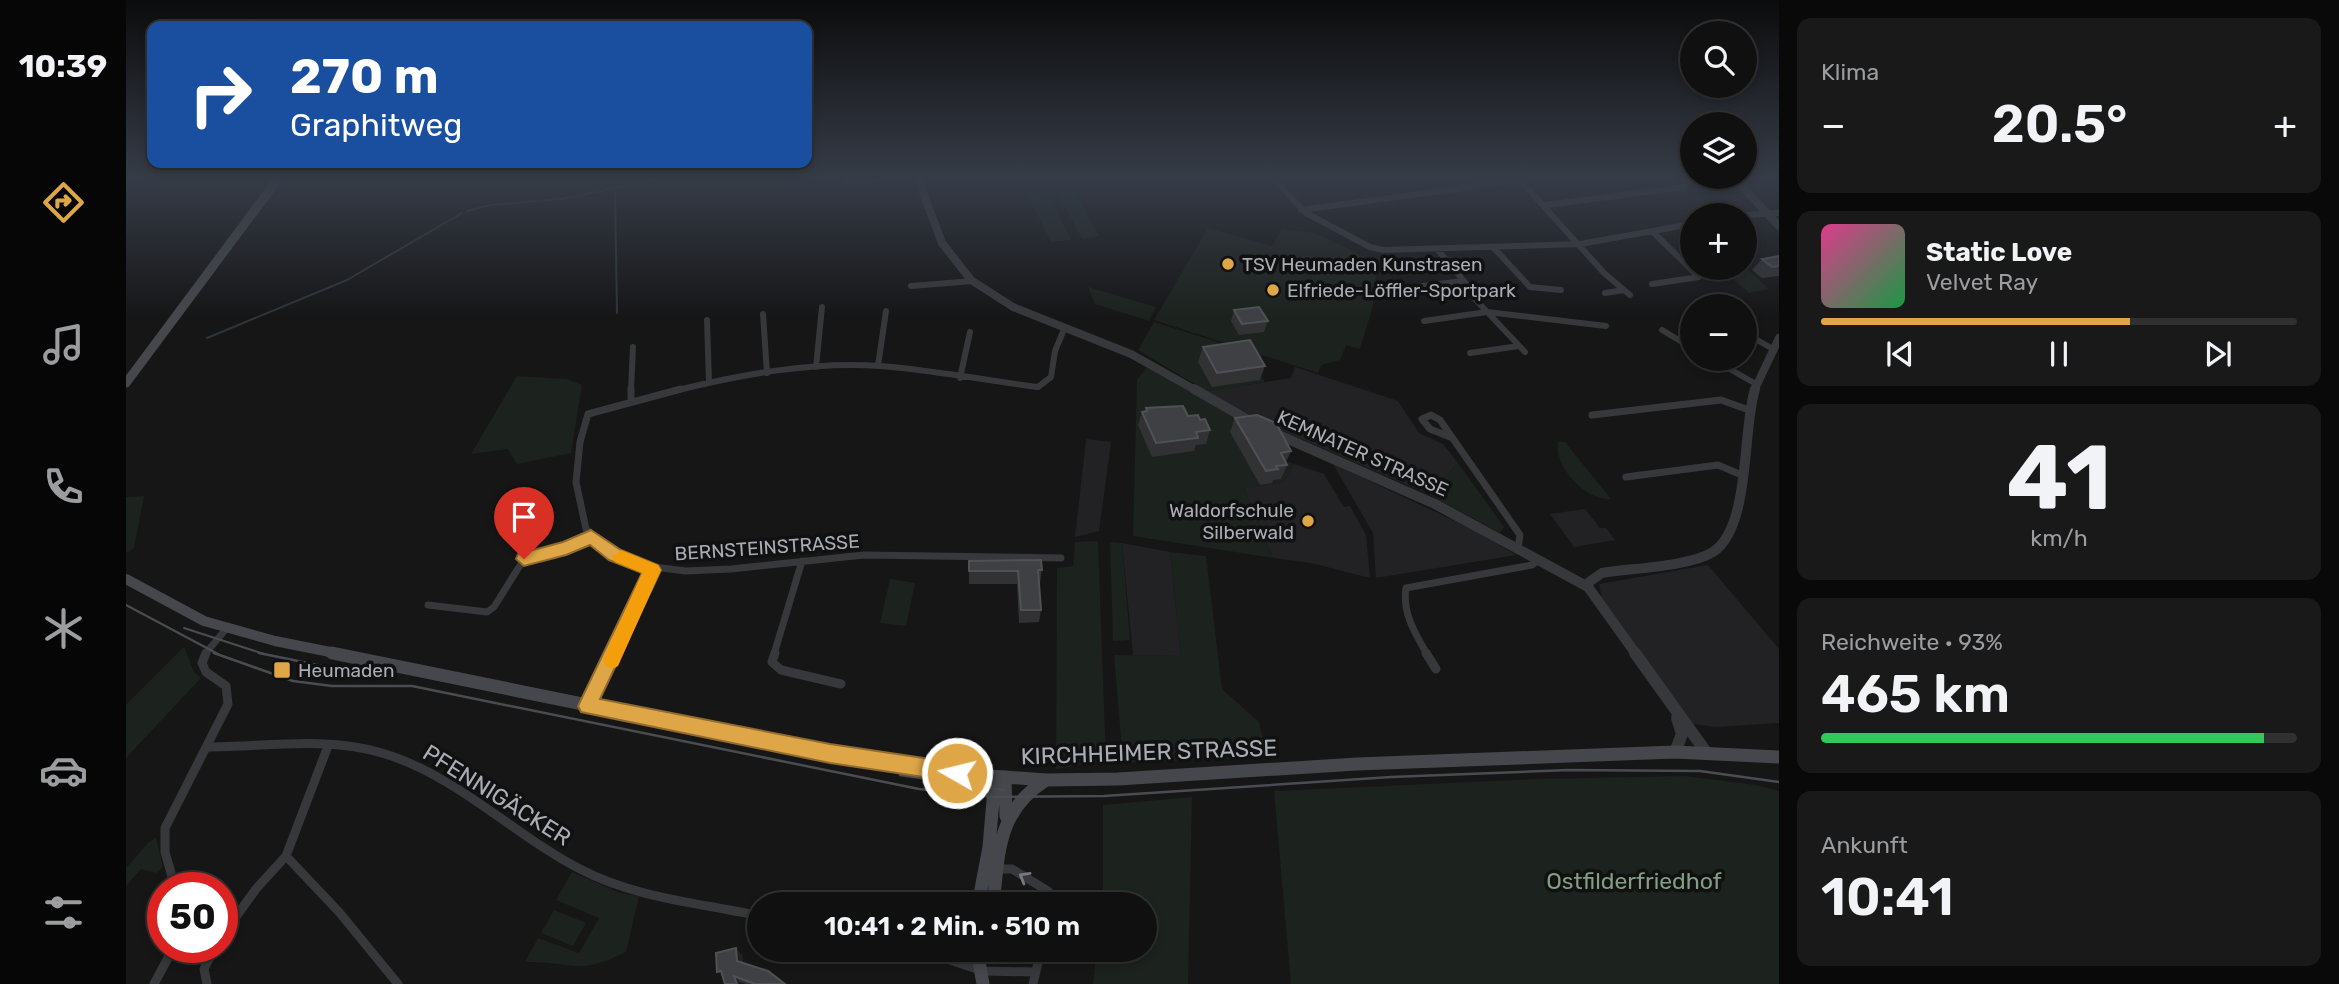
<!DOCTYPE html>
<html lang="de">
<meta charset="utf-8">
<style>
:root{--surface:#101011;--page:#19191a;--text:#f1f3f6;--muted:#9c9d9f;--line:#303031;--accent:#dfa647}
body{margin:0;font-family:Rubik,sans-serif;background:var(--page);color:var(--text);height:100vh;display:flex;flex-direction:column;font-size:26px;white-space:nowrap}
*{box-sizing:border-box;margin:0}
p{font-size:23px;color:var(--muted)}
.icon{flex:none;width:38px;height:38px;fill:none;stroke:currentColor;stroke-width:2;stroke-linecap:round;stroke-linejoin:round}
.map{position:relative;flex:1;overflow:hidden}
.details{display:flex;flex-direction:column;gap:18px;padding:18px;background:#090909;width:560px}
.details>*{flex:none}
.top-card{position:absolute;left:21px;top:21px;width:665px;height:147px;border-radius:14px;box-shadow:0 4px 10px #0003,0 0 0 2px var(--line);background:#1a4fa0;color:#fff;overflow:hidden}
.fabs{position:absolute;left:1554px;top:21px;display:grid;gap:14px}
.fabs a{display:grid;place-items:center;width:77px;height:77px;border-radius:50%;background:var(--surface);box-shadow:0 4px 10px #0003,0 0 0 2px var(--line);font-size:35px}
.speed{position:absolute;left:21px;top:872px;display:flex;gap:14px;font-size:35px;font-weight:700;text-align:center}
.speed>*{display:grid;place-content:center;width:91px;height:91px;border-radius:50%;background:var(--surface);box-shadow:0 4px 10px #0003,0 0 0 2px var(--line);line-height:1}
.speed .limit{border:10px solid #d22;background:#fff;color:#111}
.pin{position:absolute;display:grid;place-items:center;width:60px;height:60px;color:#fff;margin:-72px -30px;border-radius:50% 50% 50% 0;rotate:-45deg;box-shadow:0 0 7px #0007}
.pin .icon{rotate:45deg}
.me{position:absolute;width:77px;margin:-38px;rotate:278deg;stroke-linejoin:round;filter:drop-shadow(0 0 5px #0008)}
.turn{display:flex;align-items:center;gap:24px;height:147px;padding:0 28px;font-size:32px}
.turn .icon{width:91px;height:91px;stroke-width:2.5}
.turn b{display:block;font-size:49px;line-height:60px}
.big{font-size:52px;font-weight:600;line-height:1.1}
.details .tile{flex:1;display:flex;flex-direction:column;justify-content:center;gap:10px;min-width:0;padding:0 24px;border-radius:14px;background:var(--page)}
.details .dial{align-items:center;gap:0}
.dial b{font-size:91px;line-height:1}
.song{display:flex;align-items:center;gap:21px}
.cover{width:84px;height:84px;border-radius:10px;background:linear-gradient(135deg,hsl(330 70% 55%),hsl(140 70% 35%))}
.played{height:7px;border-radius:4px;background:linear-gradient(90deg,var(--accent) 65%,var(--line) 65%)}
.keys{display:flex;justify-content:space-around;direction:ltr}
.heat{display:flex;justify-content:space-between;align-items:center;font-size:38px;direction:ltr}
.charge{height:10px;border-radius:5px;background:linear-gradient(90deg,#34c759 93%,var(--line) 0)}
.trip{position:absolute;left:621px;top:892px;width:410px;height:70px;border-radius:35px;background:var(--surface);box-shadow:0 4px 10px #0003,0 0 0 2px var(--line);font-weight:600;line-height:70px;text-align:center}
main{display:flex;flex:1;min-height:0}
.menu{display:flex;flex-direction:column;width:126px;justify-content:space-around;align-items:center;background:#060607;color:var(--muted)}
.menu .icon{width:49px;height:49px}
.menu .active{color:var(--accent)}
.menu b{font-size:32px;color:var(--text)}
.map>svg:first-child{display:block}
.built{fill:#222224}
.green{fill:#1c221d}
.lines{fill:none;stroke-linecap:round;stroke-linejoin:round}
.stream{stroke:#2d353a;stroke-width:2}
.minor-far2{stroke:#37383c;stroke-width:6}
.minor-far1{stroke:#37383c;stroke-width:7}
.minor{stroke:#37383c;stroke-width:9}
.tertiary-far2{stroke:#37383c;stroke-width:8}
.tertiary-far1{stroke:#37383c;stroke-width:10}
.tertiary{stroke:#37383c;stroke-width:12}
.secondary-far2{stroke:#45474c;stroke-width:9}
.secondary-far1{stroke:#45474c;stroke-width:10}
.secondary{stroke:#45474c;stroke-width:13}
.tram-far1{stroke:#4a4c51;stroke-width:2}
.tram{stroke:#4a4c51;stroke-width:2.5}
.wall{fill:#323235}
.shaded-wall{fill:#212123}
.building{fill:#3f4043;stroke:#4f5155;stroke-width:2}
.oneway{stroke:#76797f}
.route{fill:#dfa647;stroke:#916c2e;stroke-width:2}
.slow{fill:#f59e0b}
.poi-dot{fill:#dfa647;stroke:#111112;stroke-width:2.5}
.labels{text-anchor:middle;stroke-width:7;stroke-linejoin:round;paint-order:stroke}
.poi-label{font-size:19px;fill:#a9aeb6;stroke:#111112;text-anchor:start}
.street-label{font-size:19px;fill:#a9aeb6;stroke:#111112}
.near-street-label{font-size:23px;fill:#a9aeb6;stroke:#111112}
.near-park-label{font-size:23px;fill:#829f83;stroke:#111112}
</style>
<main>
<nav class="menu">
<b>10:39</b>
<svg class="icon active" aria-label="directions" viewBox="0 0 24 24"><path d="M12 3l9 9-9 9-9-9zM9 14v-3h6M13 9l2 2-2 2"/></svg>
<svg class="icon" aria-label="music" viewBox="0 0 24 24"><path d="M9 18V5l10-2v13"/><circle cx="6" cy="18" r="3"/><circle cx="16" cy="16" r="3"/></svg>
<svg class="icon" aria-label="phone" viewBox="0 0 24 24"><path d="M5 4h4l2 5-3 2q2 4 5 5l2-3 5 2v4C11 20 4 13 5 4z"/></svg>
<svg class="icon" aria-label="climate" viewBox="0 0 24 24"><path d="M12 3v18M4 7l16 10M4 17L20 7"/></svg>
<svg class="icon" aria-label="car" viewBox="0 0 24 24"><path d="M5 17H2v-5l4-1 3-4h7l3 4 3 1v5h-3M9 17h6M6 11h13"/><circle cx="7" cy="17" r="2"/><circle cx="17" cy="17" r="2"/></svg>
<svg class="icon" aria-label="filters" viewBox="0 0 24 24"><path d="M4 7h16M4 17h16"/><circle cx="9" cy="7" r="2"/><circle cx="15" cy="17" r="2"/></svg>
</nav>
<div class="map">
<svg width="1653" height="984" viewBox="0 0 1653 984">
<rect width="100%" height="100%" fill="#161617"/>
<!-- built -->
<path class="built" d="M1169,367L1272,401L1293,433L1317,444L1332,463L1302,494L1143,425L1080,391L1165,378Z
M960,439L985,442L973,531L949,537Z
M1168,464L1198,474L1218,507L1224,506L1240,535L1244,578L1185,563L1147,558L1118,488L1157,482Z
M1207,464L1348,530L1390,555L1250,578L1247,533Z
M1459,509L1474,528H1480L1489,540L1448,547L1424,514Z
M996,543L1044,552L1055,656L1007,655Z
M1582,565L1653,649V723L1589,727L1567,724L1476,599L1473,584Z"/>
<!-- green -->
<path class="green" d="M907,179H977L981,187L949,191L973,236L956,239L932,194H923L945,240L925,242L902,196L914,193Z
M1082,228L1146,246L1156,229L1189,233L1245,260C1258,284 1241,324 1234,349L1220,345L1214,360L1195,365L1192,373L1028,320Z
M1619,267L1643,289L1623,293L1595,268Z
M962,287L1030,307L1023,321L969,304Z
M1028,322L1120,351L1139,382L1080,391L1012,350Z
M1021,367L1113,417L1158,460L1168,464L1157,482L1118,488L1147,558L1007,536L1011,380Z
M391,376L441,379L456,385L445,453L391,464L382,449L345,454Z
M1432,442H1439L1485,499C1461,502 1427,466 1432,442Z
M1332,463L1378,527L1374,533L1302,494Z
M18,496L8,548L0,553V497Z
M972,541L980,761L930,769L931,568L947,566L949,542Z
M984,542L996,543L1004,640L987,641Z
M1044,552L1080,556L1096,689L1133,722L1141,757L997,763L988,655L1055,656Z
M764,579L789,583L780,626L754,623Z
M58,647L68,672L75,678L0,758V705Z
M1559,776L1630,785L1653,791V984H1165L1148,791L1409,779Z
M1066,797L1062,984H967L971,950H1018V905H977V805Z
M30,838L37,867L30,873L15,869L0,886V868L23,842Z
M446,872L494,893L513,896L500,952C449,977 448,961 399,962L412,938L453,953L473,918L430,900Z
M428,910L460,923L447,946L415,933Z"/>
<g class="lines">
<!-- stream -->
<path class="stream" d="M489,192L491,313
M341,211L365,205L435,199L534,179
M81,338L221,280L336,213"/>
<!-- minor-far2 -->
<path class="minor-far2" d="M1148,179L1180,213L1244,247L1257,250L1454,244L1566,224
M1394,180L1478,273L1504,295
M720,182L762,179
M1420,205L1559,187
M1175,210L1403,179
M1619,215L1653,213
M1526,231L1573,277L1526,284
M1367,247L1404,287L1435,290
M1311,249L1348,293V298L1399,352
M785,286L847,281
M1273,289L1337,281
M1479,293L1498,290
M637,314L641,373
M581,320L583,382
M1298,321L1361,312L1480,326
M1536,330L1566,348
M1619,333L1647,349
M1344,353L1393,346
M1586,359L1630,384
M752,366L760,311
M690,367L696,307
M834,378L844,332
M505,391L507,347
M548,391C613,375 686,361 754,366C806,370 859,380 912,387L925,377L929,351L939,327"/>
<!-- minor-far1 -->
<path class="minor-far1" d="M555,389L462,414L454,442L450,482L460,529L484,553L519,566L560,571L605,569L738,555L935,558
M505,400V389
M1466,415L1595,400L1623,410
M1324,437L1304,429L1296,419L1305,415L1314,420L1394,535L1392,548
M1500,477L1592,465L1618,476
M302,605L361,612L368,607L398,559L440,548L465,536
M79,654L100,629
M489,654L526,570
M648,654L676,561
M1301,654C1289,633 1276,613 1280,588L1406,565L1413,560"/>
<!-- minor -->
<path class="minor" d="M649,653L646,662L655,670L715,684
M1300,653L1310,669
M462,705L490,653
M81,747C139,747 200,736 256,753C331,775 386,834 454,869C509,898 574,903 634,916
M160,856L213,912L272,984
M870,869H886L922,891L926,905
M49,887L39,852V828L102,704L100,686L80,672L76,663L80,653
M96,936L130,889L160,856L202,746
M794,950L857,971L910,972
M28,984L48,947
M81,984L78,969L89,947
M907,984L915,950"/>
<!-- tertiary-far2 -->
<path class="tertiary-far2" d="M792,179L816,243L845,280L887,307L1005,354L1071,391
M1609,179L1653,226
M1628,391L1653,338"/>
<!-- tertiary-far1 -->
<path class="tertiary-far1" d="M1068,389L1126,422
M1146,432L1309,504L1462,587
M1462,587L1463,582L1476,573C1506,568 1562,567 1587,552C1625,527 1616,430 1629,389
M1462,587L1510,654"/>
<!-- tertiary -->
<path class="tertiary" d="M1509,653L1580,752
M1549,752L1556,734L1551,718"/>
<!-- secondary-far2 -->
<path class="secondary-far2" d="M0,383L152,179"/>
<!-- secondary-far1 -->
<path class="secondary-far1" d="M0,579L78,621L149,641L214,654"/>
<!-- secondary -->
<path class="secondary" d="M206,653L678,749L850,775L920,780L992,779L1231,764L1549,752L1653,757
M879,777L880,816
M852,905L863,847L869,777
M867,905C873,852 871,811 920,780
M851,950L857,984"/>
<!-- tram-far1 -->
<path class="tram-far1" d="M0,605L92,654
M58,628L138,654"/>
<!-- tram -->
<path class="tram" d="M88,653L167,681L206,686H286L793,789L867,797L978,796L1265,777L1442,770L1574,771L1653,782
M133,653L255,678
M774,775L878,790"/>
</g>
<!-- wall -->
<path class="wall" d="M1653,256V276L1636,278L1626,270L1636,259Z
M1108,310L1142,321L1138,332L1113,335L1105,321Z
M1077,347L1139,366L1134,380L1086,387L1072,362Z
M1020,408L1062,416L1074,420L1084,430L1080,444L1070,445L1068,451L1026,457L1012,425L1016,412L1019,411Z
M1109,418L1165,451L1160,462L1161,465L1155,479L1147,480L1146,483L1134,485L1104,432Z
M843,561L916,570L914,583H913L915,610L913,622L893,623L891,584H843Z
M616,955L617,963L659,984H620L597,977Z"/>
<!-- shaded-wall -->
<path class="shaded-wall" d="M610,948L616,955L617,967L611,961Z
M608,976L614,982L615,984H611Z"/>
<!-- building -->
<path class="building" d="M1653,256V266L1646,267L1636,259Z
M1133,307L1142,321L1116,324L1108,310Z
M1124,340L1139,366L1091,373L1077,347Z
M1057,406L1062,416L1072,415L1074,420L1079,419L1084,430L1070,432L1072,438L1030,443L1016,412L1021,411L1020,408Z
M1131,415L1150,423L1165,451L1155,453L1161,465L1150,466L1152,469L1140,471L1109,418Z
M915,560L916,570H912L915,610H895L892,571H843V561Z
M610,948L611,961L642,971L659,984H629L608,976L611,984H599L595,971L591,972L590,953Z"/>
<!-- one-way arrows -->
<defs><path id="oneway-chevron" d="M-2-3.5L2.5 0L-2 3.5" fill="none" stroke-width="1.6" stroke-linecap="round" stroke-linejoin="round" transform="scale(1.75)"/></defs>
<use class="oneway" href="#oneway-chevron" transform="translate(898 877) rotate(-150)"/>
<!-- sky -->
<linearGradient id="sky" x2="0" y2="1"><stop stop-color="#0c0c0d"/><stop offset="0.56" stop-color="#363c47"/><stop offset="1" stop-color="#363c47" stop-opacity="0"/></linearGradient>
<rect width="1653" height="317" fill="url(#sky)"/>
<!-- route -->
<path class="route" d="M465,530L495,550L532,565L535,570L474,699L704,744L831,763L838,766L840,773L838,780L831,782L704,763L455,712L452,706L516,573L483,560L464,545L440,555L398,566L390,559L392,554L437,542Z"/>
<!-- slow -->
<path class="slow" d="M495,550L532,565L535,570L492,666L486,669L479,666L477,660L516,573L489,562L486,557Z"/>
<!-- markers -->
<g class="poi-dot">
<circle cx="1102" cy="264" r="7"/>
<circle cx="1147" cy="290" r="7"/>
<circle cx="1182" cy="521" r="7"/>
<rect x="147" y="661" width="18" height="18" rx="3.5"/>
</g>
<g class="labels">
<!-- poi labels -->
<g class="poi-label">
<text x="1116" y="271">TSV Heumaden Kunstrasen</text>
<text x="1161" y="297">Elfriede-Löffler-Sportpark</text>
<text x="1168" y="517" text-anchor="end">Waldorfschule<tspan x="1168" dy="22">Silberwald</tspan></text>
<text x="172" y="677">Heumaden</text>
</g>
<!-- street labels -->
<g class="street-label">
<text transform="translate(1237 453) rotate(24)" y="7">KEMNATER STRASSE</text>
<text transform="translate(641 547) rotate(-4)" y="7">BERNSTEINSTRASSE</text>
</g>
<!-- near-street labels -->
<g class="near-street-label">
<text transform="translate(1023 752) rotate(-2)" y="8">KIRCHHEIMER STRASSE</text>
<text transform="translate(371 795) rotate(32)" y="8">PFENNIGÄCKER</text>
</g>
<!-- near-park labels -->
<g class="near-park-label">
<text x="1508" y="889">Ostfilderfriedhof</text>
</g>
</g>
</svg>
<div class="fabs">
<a><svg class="icon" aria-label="search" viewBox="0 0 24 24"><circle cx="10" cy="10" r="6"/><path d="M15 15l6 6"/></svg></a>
<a><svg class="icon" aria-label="layers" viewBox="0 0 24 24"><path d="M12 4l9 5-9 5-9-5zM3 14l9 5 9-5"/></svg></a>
<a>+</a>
<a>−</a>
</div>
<div class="speed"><div class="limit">50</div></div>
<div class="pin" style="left:398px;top:559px;background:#d93025"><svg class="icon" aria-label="arrive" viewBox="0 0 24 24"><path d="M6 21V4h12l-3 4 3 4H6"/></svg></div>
<svg class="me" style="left:831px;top:773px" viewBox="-20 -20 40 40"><circle r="17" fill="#dfa647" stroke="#fff" stroke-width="3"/><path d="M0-11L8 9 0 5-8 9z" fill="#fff"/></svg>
<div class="trip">10:41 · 2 Min. · 510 m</div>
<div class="top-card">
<div class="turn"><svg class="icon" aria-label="right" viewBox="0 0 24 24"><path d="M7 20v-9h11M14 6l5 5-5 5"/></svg><div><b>270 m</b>Graphitweg</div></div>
</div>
</div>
<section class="details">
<div class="tile"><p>Klima</p>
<div class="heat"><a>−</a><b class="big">20.5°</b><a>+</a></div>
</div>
<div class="tile">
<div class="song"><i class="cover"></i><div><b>Static Love</b><p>Velvet Ray</p></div></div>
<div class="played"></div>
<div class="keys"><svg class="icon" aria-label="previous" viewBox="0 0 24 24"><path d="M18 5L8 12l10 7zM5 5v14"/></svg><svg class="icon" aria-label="pause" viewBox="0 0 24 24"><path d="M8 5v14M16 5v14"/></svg><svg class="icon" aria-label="next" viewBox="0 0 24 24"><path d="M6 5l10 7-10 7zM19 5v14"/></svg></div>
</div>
<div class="tile dial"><b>41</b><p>km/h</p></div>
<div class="tile"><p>Reichweite · 93%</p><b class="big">465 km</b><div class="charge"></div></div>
<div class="tile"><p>Ankunft</p><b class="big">10:41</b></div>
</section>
</main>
